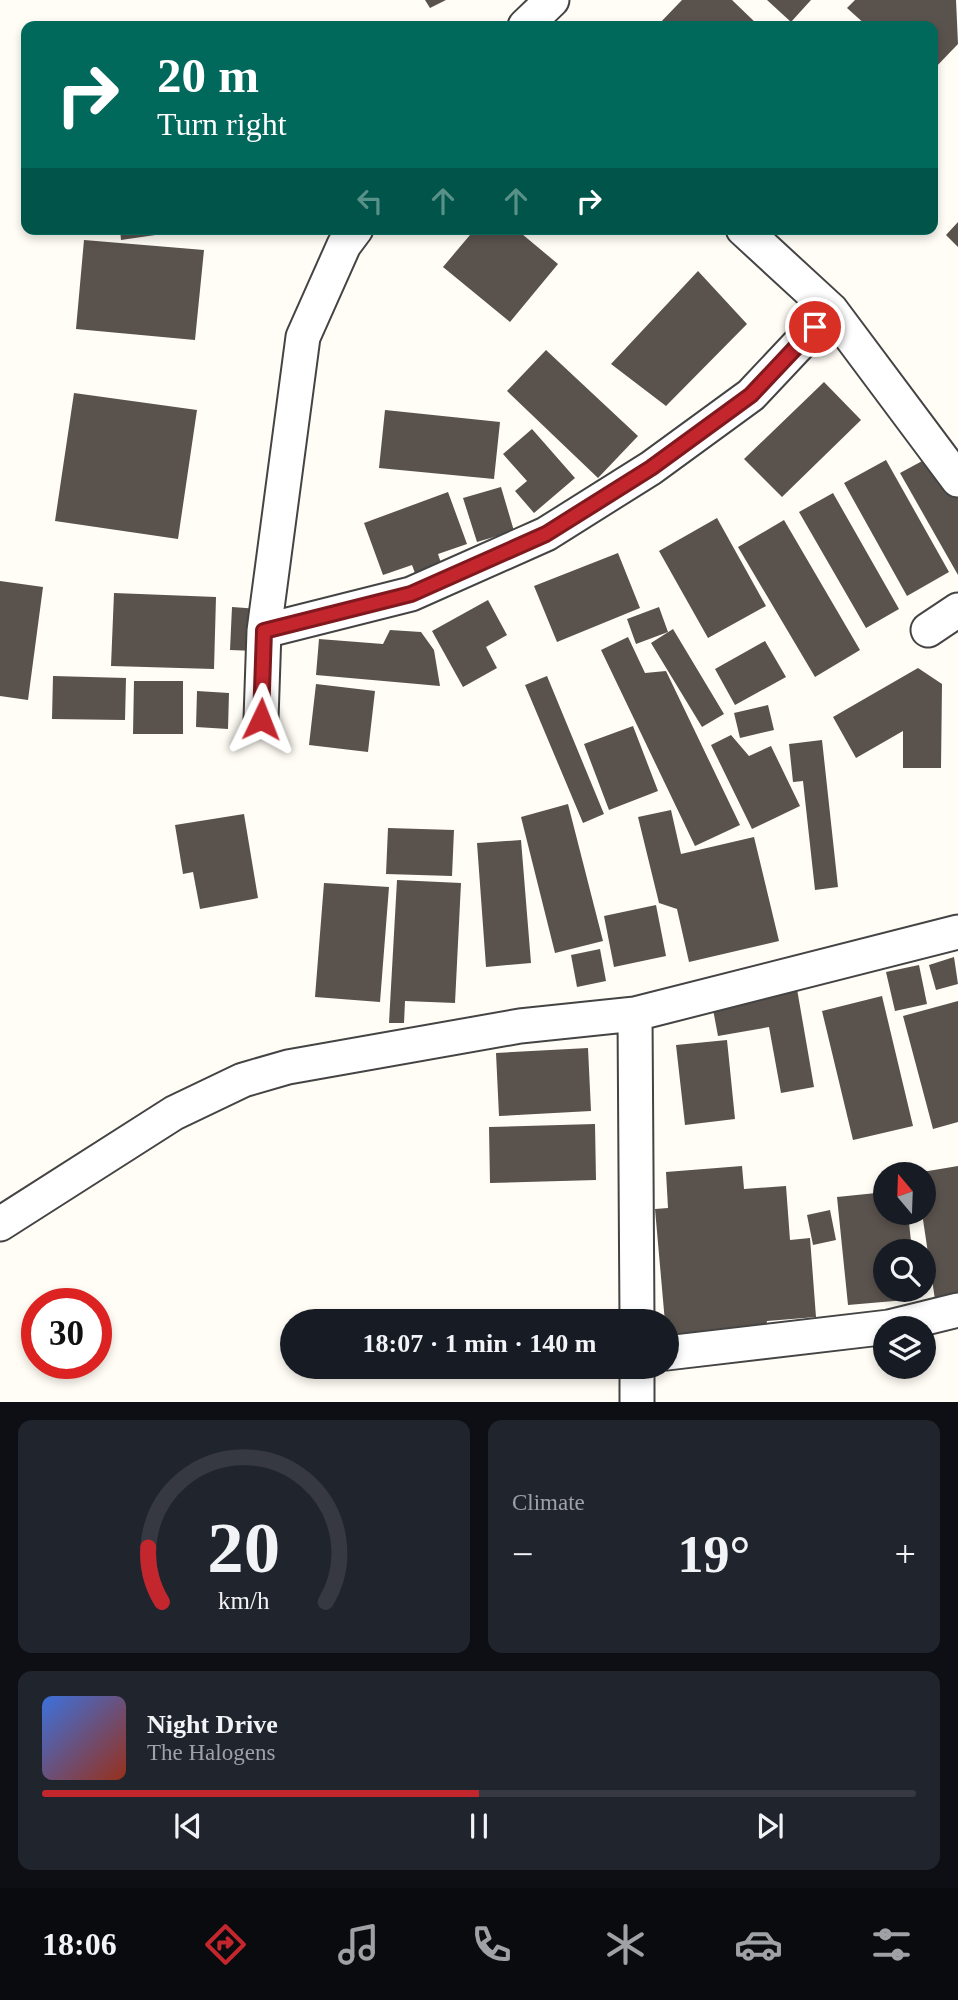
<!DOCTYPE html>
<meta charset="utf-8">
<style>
:root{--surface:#171b24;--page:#20242c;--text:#f1f3f6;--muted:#9ea1a6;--line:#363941;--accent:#c4262e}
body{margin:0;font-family:"Times New Roman",serif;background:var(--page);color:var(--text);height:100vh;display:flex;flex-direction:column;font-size:26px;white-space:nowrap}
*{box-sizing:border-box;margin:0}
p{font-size:23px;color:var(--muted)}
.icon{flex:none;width:38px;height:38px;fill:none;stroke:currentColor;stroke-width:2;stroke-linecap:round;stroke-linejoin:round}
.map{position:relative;height:1402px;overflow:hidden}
.side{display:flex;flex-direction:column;gap:18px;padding:18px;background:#0d0f14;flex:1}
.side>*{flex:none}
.top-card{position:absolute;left:21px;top:21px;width:917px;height:214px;border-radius:14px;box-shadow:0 4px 10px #0003;background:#00695c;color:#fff;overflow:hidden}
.needle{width:46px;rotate:341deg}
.tools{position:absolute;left:873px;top:1162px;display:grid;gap:14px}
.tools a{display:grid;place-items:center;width:63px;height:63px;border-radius:50%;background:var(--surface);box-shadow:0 4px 10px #0003;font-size:35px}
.speed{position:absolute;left:21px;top:1288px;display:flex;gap:14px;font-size:35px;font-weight:700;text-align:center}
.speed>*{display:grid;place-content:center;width:91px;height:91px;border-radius:50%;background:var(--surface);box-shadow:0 4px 10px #0003;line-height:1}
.speed .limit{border:10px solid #d22;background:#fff;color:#111}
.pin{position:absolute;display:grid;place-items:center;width:60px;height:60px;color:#fff;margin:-30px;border:4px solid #fff;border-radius:50%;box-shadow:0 2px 7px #0007}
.me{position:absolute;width:77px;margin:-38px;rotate:2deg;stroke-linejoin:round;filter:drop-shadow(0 0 5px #0008)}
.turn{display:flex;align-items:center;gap:24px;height:147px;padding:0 21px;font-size:32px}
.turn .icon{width:91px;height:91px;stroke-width:2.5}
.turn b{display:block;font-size:49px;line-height:60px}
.lanes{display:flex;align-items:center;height:66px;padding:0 21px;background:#0003;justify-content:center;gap:35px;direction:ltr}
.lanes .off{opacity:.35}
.big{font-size:52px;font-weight:800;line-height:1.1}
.side .tile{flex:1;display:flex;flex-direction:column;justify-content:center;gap:10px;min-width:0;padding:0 24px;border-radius:14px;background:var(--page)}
.side .dial{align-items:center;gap:0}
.dial svg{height:182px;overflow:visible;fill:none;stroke:var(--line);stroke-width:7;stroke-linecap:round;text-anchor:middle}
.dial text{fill:var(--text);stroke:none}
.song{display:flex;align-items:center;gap:21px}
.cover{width:84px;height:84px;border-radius:10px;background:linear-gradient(135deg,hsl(220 70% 55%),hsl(10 70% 35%))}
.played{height:7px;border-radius:4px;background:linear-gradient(90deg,var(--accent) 50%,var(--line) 50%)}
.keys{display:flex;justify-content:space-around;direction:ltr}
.heat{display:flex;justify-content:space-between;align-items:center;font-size:38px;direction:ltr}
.side .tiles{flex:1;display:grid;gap:18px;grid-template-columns:1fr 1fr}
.tile:last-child{grid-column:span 2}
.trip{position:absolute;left:280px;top:1309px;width:399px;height:70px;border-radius:35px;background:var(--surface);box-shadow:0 4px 10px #0003;font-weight:800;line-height:70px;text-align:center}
.menu{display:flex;height:112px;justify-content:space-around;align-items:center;background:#090b0e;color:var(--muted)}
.menu .icon{width:49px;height:49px}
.menu .current{color:var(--accent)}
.menu b{font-size:32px;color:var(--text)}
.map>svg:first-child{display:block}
.building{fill:#5a524d}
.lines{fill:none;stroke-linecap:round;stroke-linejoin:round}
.minor-casing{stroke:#444;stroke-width:37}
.minor{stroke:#fff;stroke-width:33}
.route-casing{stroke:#7f191e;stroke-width:18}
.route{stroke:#c4262e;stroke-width:12}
</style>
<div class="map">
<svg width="958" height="1402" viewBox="0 0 958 1402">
<rect width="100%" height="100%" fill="#fffdf5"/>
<!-- building -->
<path class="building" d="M425,0H446L430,8Z
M682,0H732L759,26H657Z
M767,0H811L791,22Z
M855,0H956L958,44L933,70V26H867L847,8Z
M958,222V247L946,235Z
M120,229H182L183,231L121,240Z
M475,229H516L558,264L510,322L443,267Z
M84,240L204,250L195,340L76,329Z
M698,271L747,324L666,406L611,364Z
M546,350L638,436L598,478L507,391Z
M824,382L861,420L782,497L744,459Z
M74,393L197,410L178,539L55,521Z
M385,410L500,422L494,479L379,468Z
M532,429L575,478L534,513L515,491L527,481L503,454Z
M937,453L958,490V575L900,473Z
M886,460L949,572L907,596L844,483Z
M501,487L514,531L477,542L463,498Z
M448,492L467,544L438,554L445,575L419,584L412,565L383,575L364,523Z
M833,493L899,609L866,628L799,512Z
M717,518L766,606L708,638L659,551Z
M784,520L860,650L815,677L738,547Z
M618,553L640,608L557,642L534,586Z
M0,581L43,587L28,700L0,696Z
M114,593L216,597L214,669L111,666Z
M488,600L507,635L486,647L497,668L463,687L432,631Z
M232,607L261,609L259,651L230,650Z
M659,607L668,632L636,644L627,619Z
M673,629L724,714L702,727L651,643Z
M390,630L421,632L434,650L440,686L316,675L319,639L383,644Z
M628,637L645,673L666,671L740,825L695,846L601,650Z
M765,641L786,677L735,705L715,669Z
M918,668L942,684L941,768H903V731L856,758L833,717Z
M53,676L126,678L125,720L52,719Z
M547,676L604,814L583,823L525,685Z
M134,681H183V734H133Z
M316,684L375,691L368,752L309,745Z
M197,691L229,693L228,729L196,727Z
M768,705L774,730L740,738L734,713Z
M633,726L658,791L609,810L584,744Z
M731,735L749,756L771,746L800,806L752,829L711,745Z
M822,740L838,887L815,890L803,781L793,782L789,744Z
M568,804L603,941L555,953L521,817Z
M671,810L681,854L754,837L779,941L689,962L677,909L659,903L638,817Z
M244,814L258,898L200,909L193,872L183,874L175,825Z
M388,828L454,830L452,876L386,874Z
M521,840L531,963L486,967L477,843Z
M397,880L461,883L455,1003L405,1001L404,1023H389Z
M324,883L389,887L380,1002L315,997Z
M656,905L666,956L614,967L604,916Z
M600,949L606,981L577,987L571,955Z
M954,957L958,984L936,990L929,965Z
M919,965L927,1004L895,1011L886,972Z
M797,989L814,1087L781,1093L769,1027L718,1036L712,1004Z
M882,996L913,1126L853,1140L822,1011Z
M958,1001V1122L933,1129L903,1016Z
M727,1040L735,1119L685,1125L676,1045Z
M588,1048L591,1111L499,1116L496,1053Z
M595,1124L596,1180L490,1183L489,1127Z
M742,1166L744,1189L786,1186L790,1240L810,1238L816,1317L767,1321L764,1337L667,1345L655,1209L668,1208L666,1172Z
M958,1166V1310L937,1313L922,1213L924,1174L916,1173Z
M886,1192V1213H908L912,1251H886V1290H916L917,1299L848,1305L837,1197Z
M830,1210L836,1240L813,1245L807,1215Z"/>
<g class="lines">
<!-- minor casing -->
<g class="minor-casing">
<path id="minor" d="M525,26L552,0
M743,229L831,310L958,480
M928,630L958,610
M264,631L411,594L546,534L651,468L751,395L831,310
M261,719L264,631L303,337L344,245L356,229
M635,1014L637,1321
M0,1224L174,1113L243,1080L288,1067L520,1026L635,1014L958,932
M667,1353L889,1327L958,1310
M637,1367V1402"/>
</g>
<!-- minor -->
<use href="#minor" class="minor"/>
</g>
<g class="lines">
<!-- route casing -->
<g class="route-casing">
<path id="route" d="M261,719L264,631L411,594L546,534L651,468L751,395L815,327"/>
</g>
<!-- route -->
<use href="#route" class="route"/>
</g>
</svg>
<div class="tools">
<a><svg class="needle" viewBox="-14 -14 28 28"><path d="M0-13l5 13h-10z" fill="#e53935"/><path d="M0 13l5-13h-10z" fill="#9ea1a6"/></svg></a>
<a><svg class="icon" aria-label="search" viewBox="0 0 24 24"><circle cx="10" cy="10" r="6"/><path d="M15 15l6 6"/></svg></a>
<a><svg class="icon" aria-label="layers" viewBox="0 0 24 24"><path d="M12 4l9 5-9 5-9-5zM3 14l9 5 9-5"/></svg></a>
</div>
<div class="speed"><div class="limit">30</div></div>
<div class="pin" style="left:815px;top:327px;background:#d93025"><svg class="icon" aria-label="arrive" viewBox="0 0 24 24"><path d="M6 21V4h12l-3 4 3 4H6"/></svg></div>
<svg class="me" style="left:261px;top:719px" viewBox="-20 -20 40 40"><path d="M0-17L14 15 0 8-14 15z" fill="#c4262e" stroke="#fff" stroke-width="4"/></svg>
<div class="trip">18:07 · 1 min · 140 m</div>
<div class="top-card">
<div class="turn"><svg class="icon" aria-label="right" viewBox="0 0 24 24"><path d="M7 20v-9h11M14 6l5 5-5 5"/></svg><div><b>20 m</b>Turn right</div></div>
<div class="lanes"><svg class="icon off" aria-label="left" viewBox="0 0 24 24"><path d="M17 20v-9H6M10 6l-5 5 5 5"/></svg><svg class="icon off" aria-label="ahead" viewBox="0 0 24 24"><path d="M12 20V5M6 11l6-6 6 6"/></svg><svg class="icon off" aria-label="ahead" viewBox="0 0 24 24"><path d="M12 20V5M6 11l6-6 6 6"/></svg><svg class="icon" aria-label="right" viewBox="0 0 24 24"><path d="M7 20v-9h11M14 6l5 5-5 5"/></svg></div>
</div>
</div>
<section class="side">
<div class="tiles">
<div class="tile dial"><svg viewBox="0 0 100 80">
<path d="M14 69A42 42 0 1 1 86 69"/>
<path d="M14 69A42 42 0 0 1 8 45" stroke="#c4262e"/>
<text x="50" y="56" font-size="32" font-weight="700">20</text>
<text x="50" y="72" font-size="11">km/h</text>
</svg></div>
<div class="tile"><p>Climate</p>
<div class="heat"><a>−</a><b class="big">19°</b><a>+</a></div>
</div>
<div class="tile">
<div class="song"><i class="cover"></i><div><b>Night Drive</b><p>The Halogens</p></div></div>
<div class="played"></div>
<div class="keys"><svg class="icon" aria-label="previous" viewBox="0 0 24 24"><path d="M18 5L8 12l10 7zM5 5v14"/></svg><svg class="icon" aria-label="pause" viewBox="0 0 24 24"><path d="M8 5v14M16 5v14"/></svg><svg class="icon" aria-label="next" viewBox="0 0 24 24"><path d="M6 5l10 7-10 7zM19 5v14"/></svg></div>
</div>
</div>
</section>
<nav class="menu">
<b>18:06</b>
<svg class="icon current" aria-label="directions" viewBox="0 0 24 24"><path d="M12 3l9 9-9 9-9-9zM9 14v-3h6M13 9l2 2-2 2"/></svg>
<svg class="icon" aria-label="music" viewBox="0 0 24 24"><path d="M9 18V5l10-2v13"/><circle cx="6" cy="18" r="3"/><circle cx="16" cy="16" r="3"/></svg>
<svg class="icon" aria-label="phone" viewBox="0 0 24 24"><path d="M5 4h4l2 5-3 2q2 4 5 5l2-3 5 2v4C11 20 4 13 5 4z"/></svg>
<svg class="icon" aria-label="climate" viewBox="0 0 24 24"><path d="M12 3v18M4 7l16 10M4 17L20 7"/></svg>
<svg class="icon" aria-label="car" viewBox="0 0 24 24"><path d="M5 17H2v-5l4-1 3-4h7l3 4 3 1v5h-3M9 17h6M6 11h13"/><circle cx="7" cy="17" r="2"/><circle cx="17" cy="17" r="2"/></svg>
<svg class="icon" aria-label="filters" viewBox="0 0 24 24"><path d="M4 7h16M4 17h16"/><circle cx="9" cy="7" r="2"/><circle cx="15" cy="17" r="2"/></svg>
</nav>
